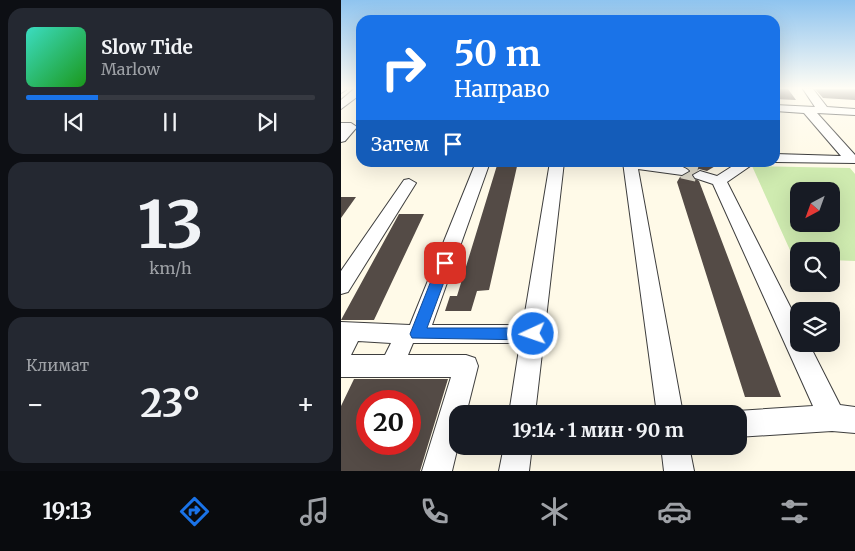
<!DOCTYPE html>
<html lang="ru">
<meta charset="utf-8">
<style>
:root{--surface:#171b24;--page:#242831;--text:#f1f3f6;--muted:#9ea1a6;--line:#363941;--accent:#1a73e8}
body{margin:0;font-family:Merriweather,serif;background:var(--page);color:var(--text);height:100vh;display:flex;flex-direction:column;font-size:19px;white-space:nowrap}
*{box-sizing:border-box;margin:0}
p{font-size:16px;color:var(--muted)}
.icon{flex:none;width:28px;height:28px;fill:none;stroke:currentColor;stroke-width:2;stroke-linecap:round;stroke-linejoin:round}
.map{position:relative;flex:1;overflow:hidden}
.sheet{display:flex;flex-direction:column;gap:8px;padding:8px;background:#0d0f14;width:341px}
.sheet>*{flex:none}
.banner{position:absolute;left:15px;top:15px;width:424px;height:152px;border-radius:15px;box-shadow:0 5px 20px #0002;background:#1a73e8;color:#fff;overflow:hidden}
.needle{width:32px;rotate:221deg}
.controls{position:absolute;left:449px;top:182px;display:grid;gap:10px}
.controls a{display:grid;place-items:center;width:50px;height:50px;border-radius:10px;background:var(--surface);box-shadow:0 5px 20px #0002;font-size:25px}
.speed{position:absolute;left:15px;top:390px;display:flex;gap:10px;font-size:25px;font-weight:700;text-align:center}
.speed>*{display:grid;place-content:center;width:65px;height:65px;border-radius:50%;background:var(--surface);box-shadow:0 5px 20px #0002;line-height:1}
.speed .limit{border:8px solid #d22;background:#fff;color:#111}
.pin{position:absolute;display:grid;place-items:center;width:42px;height:42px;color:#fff;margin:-21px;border-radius:10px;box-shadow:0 2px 8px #0006}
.me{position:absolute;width:55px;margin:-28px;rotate:267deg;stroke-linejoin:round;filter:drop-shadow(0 0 4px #0008)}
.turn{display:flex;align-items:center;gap:18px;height:105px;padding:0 15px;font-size:22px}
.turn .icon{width:65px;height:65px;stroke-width:2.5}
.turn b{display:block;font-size:35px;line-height:42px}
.then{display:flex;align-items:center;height:48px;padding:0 15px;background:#0003;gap:10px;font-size:19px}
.big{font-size:38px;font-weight:700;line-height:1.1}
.sheet .card{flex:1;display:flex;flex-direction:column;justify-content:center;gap:8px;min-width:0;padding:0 18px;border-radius:15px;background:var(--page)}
.sheet .dial{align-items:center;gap:0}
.dial b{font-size:65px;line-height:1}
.song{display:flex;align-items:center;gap:15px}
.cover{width:60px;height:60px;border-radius:8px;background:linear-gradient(135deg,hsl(170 70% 55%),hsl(120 70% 35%))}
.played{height:5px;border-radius:2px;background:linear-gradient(90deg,var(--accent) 25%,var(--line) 25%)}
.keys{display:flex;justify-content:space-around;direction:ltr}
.heat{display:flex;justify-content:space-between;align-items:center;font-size:28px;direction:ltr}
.trip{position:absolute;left:108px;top:405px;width:298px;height:50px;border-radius:15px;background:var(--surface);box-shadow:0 5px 20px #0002;font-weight:700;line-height:50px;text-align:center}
.tab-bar{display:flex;height:80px;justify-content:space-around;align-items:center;background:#090b0e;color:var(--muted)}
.tab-bar .icon{width:35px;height:35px}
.tab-bar .selected{color:var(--accent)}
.tab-bar b{font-size:22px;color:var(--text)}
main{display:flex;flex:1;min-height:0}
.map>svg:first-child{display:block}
.green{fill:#cfebb0;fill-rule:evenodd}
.building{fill:#544b46;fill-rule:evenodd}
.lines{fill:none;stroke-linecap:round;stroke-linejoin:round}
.minor-tunnel{stroke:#dad6c7;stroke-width:15;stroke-dasharray:15 8;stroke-linecap:butt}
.minor-casing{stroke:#3e3e3e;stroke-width:2}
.minor{fill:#fff;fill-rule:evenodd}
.route{fill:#1a73e8;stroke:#114b97}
</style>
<main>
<section class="sheet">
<div class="card">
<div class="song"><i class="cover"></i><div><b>Slow Tide</b><p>Marlow</p></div></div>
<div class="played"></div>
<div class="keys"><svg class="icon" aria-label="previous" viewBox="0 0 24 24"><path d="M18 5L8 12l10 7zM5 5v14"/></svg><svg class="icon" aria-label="pause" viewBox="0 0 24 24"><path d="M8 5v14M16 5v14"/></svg><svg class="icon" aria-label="next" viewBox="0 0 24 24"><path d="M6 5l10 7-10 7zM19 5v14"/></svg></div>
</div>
<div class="card dial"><b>13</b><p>km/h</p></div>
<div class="card"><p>Климат</p>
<div class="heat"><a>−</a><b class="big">23°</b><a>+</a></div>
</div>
</section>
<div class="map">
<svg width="514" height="471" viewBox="0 0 514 471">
<rect width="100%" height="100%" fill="#fffae8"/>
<!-- green -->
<path class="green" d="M411,166L509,168L514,174V261L490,260V251H458L457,259H453ZM458,191H490V224H458Z"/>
<!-- building -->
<path class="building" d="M434,89H447L455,100L434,99Z
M474,89H514V100L482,98Z
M157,162H177L148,290L136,291L130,311H104L109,296H116Z
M352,162H381L366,171L358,169L350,176L358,181L440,397H404L336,182L339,177L350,172L345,166Z
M0,197H15L0,218Z
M58,214H83L33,320H0Z
M13,379H107L79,471H0V406ZM26,401H69V444H26Z"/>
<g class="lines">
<!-- minor-tunnel -->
<path class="minor-tunnel" d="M341,171L359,175"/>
<!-- minor casing -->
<g class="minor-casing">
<path id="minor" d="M0,89H5V90L0,93Z
M13,89H20V94L0,109V100Z
M462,89H472L486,107L514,109V115L476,113L514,155V163L434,162V154L500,156L463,113L434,111V105L474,107Z
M0,123H10L16,127L4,141L0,142Z
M135,162H149L91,325H182L209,162H223L194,414H168L179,343H72L67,355H125L134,358L137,366L125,414H116L117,446L111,471H81L110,377H0V322L69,325ZM17,341L50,343L44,355H10Z
M282,162C295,162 340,161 348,171L341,175L297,169L342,414H316Z
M398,162H415L386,182L458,324V344H468L499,405L514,407V433L491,431L396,437V414H388L396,411L472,406L372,184L354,178L352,175L359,171L376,176Z
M68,179L75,183L7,292L0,294V271L63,180Z
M163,446H191L188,471H158Z
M320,446H348L353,471H323Z"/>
</g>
<!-- minor -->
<use href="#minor" class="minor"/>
</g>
<!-- sky -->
<linearGradient id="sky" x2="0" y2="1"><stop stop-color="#8fc4ef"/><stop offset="0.57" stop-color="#fffdf5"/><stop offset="1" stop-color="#fffdf5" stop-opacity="0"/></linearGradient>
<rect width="514" height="155" fill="url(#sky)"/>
<!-- route -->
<path class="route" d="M104,259L110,263L86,328H192L198,330L200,334L198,338L192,340L71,338L69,334L97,263Z"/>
</svg>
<div class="controls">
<a><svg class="needle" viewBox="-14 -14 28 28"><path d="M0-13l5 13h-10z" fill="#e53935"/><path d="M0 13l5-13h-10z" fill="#9ea1a6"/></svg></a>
<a><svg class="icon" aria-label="search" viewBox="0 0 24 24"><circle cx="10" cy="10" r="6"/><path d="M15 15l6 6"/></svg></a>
<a><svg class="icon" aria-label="layers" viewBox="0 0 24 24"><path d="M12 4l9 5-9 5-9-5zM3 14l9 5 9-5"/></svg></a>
</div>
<div class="speed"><div class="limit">20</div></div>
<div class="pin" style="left:104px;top:263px;background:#d93025"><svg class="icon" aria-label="arrive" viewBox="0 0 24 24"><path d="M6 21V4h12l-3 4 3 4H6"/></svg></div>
<svg class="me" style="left:192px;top:334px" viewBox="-20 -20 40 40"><circle r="17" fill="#1a73e8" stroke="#fff" stroke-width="3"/><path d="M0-11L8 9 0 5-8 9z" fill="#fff"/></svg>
<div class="trip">19:14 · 1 мин · 90 m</div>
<div class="banner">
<div class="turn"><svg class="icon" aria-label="right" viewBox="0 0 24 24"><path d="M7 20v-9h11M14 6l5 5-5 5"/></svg><div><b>50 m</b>Направо</div></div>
<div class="then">Затем<svg class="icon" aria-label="arrive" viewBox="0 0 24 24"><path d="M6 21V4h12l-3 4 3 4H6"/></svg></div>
</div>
</div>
</main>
<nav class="tab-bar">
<b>19:13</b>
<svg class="icon selected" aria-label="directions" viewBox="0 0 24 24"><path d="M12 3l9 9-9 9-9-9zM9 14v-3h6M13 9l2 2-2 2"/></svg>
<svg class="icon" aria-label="music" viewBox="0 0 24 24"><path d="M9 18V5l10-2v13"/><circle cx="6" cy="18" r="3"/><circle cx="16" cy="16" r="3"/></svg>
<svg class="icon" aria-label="phone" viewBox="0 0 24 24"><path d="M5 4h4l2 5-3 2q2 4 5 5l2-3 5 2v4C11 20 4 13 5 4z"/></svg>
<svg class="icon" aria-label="climate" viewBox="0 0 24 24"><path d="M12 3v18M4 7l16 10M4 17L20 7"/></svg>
<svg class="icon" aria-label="car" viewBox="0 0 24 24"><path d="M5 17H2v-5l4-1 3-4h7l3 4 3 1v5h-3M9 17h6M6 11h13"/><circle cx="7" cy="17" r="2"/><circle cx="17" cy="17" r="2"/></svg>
<svg class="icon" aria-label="filters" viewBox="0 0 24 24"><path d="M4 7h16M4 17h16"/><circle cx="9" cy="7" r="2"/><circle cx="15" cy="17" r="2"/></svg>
</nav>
